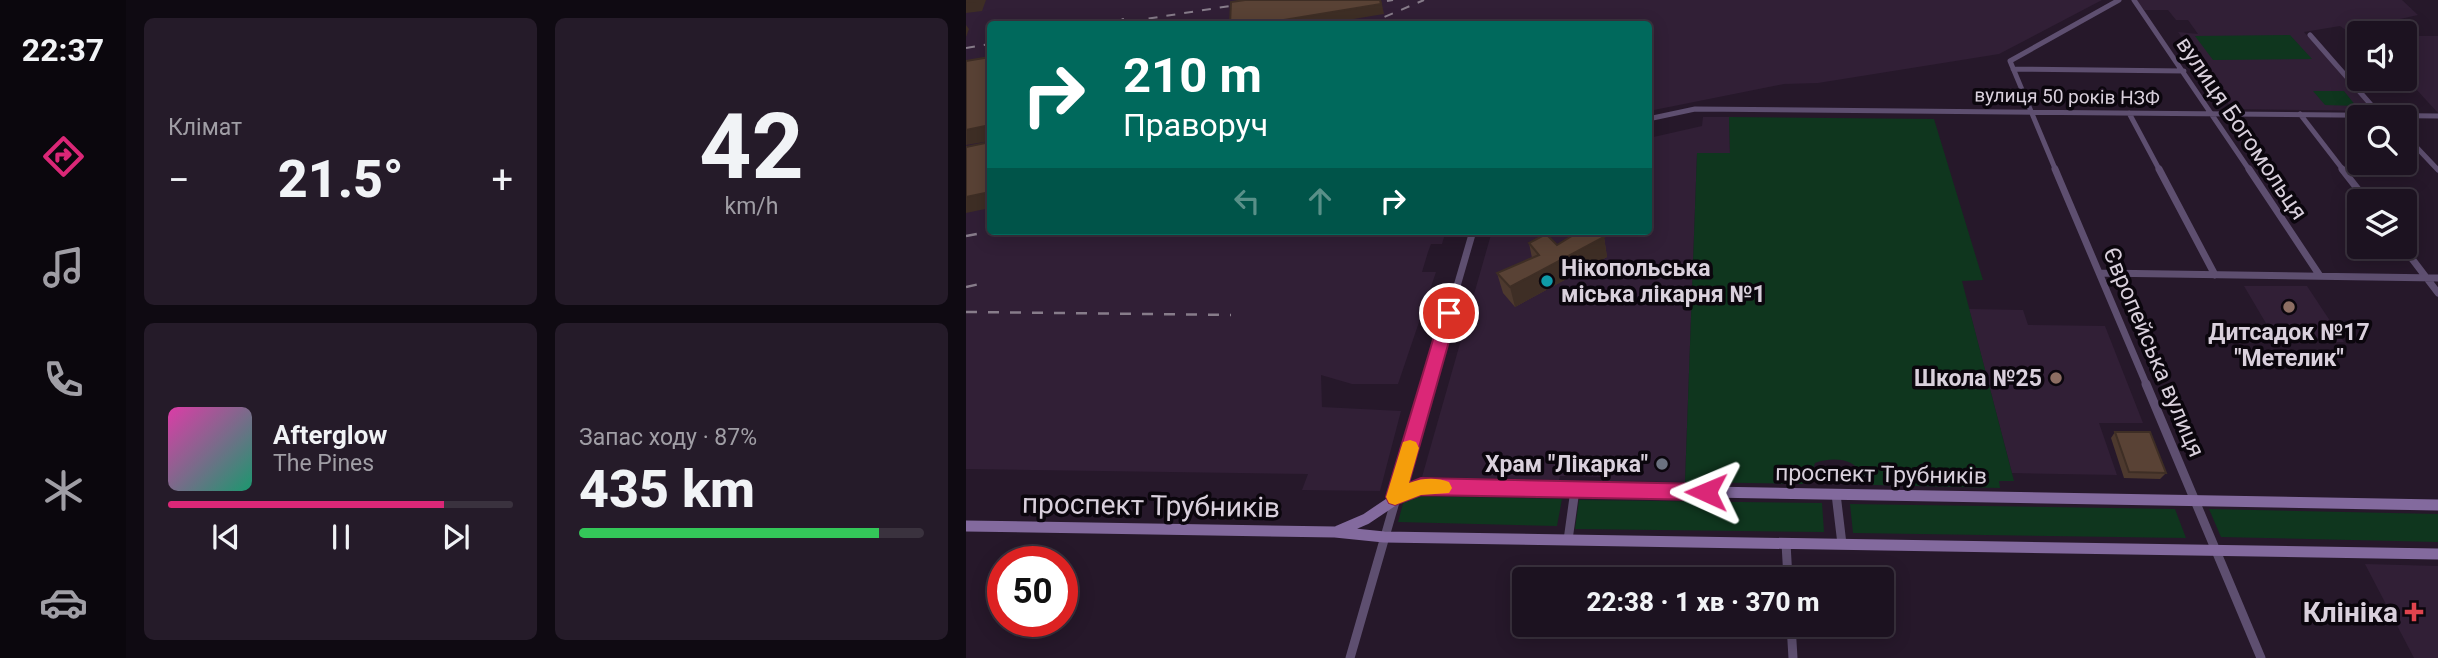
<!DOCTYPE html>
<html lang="uk">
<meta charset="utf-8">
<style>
:root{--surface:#1c1220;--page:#251b29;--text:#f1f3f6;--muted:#a09ea5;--line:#3a323e;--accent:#db2777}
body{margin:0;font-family:Roboto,sans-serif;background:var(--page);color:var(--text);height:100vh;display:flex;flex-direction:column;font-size:26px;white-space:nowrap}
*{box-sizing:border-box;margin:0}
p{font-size:23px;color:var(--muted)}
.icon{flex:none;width:38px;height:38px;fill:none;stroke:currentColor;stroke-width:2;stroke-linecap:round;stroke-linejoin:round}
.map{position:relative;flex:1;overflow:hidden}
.side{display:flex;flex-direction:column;gap:18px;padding:18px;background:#0f0a12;width:840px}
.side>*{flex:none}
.guide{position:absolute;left:21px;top:21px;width:665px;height:214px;border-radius:7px;box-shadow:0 4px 18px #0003,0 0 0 2px var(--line);background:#00695c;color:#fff;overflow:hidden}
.tools{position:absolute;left:1381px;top:21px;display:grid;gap:14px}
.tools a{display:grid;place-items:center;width:70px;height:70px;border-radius:7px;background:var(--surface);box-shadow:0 4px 18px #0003,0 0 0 2px var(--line);font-size:35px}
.speed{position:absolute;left:21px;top:546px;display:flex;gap:14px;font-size:35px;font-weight:700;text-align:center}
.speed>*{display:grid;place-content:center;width:91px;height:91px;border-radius:50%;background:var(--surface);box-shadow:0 4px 18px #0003,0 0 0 2px var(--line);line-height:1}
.speed .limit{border:10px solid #d22;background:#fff;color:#111}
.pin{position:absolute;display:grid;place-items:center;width:60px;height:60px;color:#fff;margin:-30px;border:4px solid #fff;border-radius:50%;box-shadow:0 2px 7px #0007}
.me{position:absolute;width:77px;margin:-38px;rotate:271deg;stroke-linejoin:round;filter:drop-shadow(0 0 5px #0008)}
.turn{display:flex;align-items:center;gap:24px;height:147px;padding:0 21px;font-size:32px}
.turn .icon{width:91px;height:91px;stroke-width:2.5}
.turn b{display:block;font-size:49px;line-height:60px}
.lanes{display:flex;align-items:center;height:66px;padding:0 21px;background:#0003;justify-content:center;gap:35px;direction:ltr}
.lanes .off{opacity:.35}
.big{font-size:52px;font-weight:800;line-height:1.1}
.side .widget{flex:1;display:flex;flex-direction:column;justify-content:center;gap:10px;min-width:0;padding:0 24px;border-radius:10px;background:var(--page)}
.side .dial{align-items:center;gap:0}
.dial b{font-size:91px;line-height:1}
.song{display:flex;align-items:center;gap:21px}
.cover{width:84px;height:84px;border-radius:10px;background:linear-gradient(135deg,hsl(320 70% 55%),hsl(160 70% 35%))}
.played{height:7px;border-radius:4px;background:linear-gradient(90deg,var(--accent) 80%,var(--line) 80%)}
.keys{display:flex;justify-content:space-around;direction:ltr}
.heat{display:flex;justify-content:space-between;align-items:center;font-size:38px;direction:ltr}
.charge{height:10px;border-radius:5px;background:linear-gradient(90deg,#34c759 87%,var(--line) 0)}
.side .tiles{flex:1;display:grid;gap:18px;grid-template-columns:repeat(2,1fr)}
.trip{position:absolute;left:546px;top:567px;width:382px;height:70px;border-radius:7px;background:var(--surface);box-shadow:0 4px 18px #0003,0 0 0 2px var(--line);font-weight:800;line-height:70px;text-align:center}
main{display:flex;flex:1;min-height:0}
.dock{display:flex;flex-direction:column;width:126px;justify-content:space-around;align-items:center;background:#0b070d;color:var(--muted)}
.dock .icon{width:49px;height:49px}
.dock .on{color:var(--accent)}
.dock b{font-size:32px;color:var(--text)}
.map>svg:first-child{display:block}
.built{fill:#311f36}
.green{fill:#0f361e}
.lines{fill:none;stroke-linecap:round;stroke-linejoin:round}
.minor-far2{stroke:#5e4f70;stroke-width:5}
.minor-far1{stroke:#5e4f70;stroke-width:7}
.minor{stroke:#5e4f70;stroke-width:9}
.secondary{stroke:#836a9e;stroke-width:11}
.rail-far1{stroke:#877c8a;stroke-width:2;stroke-dasharray:9 9;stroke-linecap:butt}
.rail{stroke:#877c8a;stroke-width:2.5;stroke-dasharray:11 11;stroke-linecap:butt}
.wall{fill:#4d392e}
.shaded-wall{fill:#3e2e25}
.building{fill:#594235;stroke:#3e2e25;stroke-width:2}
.route{fill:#db2777;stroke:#8e194d;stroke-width:2}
.slow{fill:#f59e0b}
.culture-dot{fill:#0f9aa8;stroke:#0b060d;stroke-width:2.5}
.education-dot{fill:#8d6e63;stroke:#0b060d;stroke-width:2.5}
.worship-dot{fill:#6b7280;stroke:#0b060d;stroke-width:2.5}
.health-dot{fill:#e0444e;stroke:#0b060d;stroke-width:2.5}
.labels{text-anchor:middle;stroke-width:7;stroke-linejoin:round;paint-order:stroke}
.far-street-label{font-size:19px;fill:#d9d0dc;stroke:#0b060d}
.street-label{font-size:23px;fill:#d9d0dc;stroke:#0b060d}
.poi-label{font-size:23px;font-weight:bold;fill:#d9d0dc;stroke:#0b060d;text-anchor:end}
.near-street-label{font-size:28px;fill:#d9d0dc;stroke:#0b060d}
.near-poi-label{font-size:28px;font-weight:bold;fill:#d9d0dc;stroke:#0b060d;text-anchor:end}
</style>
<main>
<nav class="dock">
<b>22:37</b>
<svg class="icon on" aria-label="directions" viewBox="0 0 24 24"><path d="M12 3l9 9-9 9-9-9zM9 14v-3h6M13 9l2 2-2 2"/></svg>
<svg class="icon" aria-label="music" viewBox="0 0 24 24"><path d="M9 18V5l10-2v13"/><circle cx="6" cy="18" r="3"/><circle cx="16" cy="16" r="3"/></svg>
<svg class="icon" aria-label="phone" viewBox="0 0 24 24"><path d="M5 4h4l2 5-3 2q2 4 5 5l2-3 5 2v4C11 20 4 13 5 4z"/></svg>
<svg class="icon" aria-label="climate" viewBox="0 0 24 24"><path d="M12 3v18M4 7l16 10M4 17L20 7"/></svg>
<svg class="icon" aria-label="car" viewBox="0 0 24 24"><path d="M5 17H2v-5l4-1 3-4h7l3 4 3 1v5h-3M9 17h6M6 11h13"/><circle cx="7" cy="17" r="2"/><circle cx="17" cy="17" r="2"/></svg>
</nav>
<section class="side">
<div class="tiles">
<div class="widget"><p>Клімат</p>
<div class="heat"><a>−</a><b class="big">21.5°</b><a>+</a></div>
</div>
<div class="widget dial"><b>42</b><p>km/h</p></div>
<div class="widget">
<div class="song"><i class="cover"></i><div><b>Afterglow</b><p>The Pines</p></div></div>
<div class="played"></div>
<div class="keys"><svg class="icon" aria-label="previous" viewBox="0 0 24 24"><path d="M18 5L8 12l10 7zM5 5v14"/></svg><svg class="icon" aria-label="pause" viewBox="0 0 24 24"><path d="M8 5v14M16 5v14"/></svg><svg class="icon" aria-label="next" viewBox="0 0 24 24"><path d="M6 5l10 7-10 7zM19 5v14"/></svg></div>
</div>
<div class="widget"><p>Запас ходу · 87%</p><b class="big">435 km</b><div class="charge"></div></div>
</div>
</section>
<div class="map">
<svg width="1472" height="658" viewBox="0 0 1472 658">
<rect width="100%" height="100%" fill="#26182a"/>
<!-- built -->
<path class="built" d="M0,0H1136L1033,54L852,83L818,84L683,111L682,24H24V231H480L476,244H465L462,252L456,272H470L432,384H386L355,375L356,407L435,411L414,491L336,490L342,474L0,469Z
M1170,0H1436L1452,15L1434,19L1452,36H1472V113L1439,77L1438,33H1393V39L1374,26L1338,32L1408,111L1266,109L1212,32L1232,34L1222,20H1210L1202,10H1178Z
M737,117H763L764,153L731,154L719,482L638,481L637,477L594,476L593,480L456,477L526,231H682L683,138L736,126Z
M1278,286H1341L1378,342H1311Z
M1003,309L1057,310L1062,325L1139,326L1177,423H1133L1151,475L1046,473Z
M1399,564L1472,566V658H1448Z"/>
<!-- green -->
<path class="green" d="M1324,35L1346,59L1247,60L1229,36Z
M1347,91H1378L1390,106L1359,105Z
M763,117L968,119L1017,280L996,281L1048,481H1033L1034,488L907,485L905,477L895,475C890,457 864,457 849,463L846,473H836L837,484L719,482L731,153H764Z
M439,496L596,499L591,526L432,522Z
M613,500L856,503L858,532L609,529Z
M884,504L1209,509L1220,538L887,533Z
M1243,509L1472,514V542L1255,537Z"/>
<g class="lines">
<!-- minor-far2 -->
<path class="minor-far2" d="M1168,0L1284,171
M1344,35L1414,115
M1047,69L1218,71
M1163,113L1194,171
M1334,114L1378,171
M682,119L729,109L1472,116
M1438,134L1472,170
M1090,171L1044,61L1153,0"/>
<!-- minor-far1 -->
<path class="minor-far1" d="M1089,169L1181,386
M1193,169L1249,275
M1283,169L1354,276
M1376,169L1401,201
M1437,247L1472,293
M1134,273L1472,278
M462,386L507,231"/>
<!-- minor -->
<path class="minor" d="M1180,384L1295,658
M870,494L876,544
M602,540L609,490
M820,543L822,579
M825,625L827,658
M384,658L463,384"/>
<!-- secondary -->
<path class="secondary" d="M0,526L369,532L418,537L1472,554
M372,531L400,519L443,490L455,487L1472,505"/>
<!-- rail-far1 -->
<path class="rail-far1" d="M421,1L427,0
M120,24L158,19
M147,24L303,0
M402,24L458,0
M0,48L24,44"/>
<!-- rail -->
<path class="rail" d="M0,236L26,231
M0,287L18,283
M0,312L265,315"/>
</g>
<!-- wall -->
<path class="wall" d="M638,237L641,257L549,307L537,293L531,273L566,258L563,243L591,245Z
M1149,432L1200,473L1194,479L1158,478L1145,438Z"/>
<!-- shaded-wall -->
<path class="shaded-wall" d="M9,0H20L16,11L0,13V2Z
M414,0H415L418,14L357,24H294Z
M0,25L3,29L0,37Z
M24,125V141L0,145V130Z
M24,192V208L0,213V197Z
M638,237L641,257L549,307L544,287Z"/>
<!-- building -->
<path class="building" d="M0,0H9V1L0,2Z
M279,0H414L415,4L294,24H264L265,2Z
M24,57V125L0,130V61Z
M24,142V192L0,197V147Z
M614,231H632L638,237L544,287L531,273L573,255L563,243L580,234L591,245Z
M1149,432H1184L1200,473L1163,472Z"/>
<!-- route -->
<path class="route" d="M483,307L491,313L443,483L455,478L740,484L746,486L749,492L746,498L740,500L455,495L429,505L423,503L420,497L475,313Z"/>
<!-- slow -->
<path class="slow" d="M444,440L450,442L453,448L443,483C456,478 470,477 483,482L486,488L483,493L455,495L429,505L423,503L420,497L435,448L437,442Z"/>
<!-- markers -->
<circle class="culture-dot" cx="581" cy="281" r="7"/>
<g class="education-dot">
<circle cx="1323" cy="307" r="7"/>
<circle cx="1090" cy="378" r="7"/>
</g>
<circle class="worship-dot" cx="696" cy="464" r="7"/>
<path class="health-dot" d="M1444.5 601.5h7v7h7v7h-7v7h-7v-7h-7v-7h7z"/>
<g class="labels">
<!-- far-street labels -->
<g class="far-street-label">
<text transform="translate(1101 96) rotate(1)" y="7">вулиця 50 років НЗФ</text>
</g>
<!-- street labels -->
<g class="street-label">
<text transform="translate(1276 128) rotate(56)" y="8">вулиця Богомольця</text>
<text transform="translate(1188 352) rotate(67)" y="8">Європейська вулиця</text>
<text transform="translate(915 474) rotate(1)" y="8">проспект Трубників</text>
</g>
<!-- poi labels -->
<g class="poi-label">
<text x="595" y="276" text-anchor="start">Нікопольська<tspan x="595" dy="26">міська лікарня №1</tspan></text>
<text x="1323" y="340" text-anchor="middle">Дитсадок №17<tspan x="1323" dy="26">"Метелик"</tspan></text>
<text x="1076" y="386">Школа №25</text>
<text x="682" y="472">Храм "Лікарка"</text>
</g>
<!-- near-street labels -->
<g class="near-street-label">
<text transform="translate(185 505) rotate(1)" y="10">проспект Трубників</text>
</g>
<!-- near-poi labels -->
<g class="near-poi-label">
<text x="1432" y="622">Клініка</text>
</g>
</g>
</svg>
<div class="tools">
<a><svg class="icon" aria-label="sound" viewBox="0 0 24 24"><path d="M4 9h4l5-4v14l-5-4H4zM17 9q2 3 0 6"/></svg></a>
<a><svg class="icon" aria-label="search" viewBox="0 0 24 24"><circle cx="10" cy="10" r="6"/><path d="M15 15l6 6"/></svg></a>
<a><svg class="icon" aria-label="layers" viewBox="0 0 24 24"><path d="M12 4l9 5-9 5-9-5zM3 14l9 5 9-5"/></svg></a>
</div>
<div class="speed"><div class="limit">50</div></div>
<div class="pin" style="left:483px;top:313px;background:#d93025"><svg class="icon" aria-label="arrive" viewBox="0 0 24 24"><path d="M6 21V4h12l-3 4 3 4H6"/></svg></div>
<svg class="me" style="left:740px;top:492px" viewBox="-20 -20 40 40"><path d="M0-17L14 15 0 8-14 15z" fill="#db2777" stroke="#fff" stroke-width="4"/></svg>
<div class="trip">22:38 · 1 хв · 370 m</div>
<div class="guide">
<div class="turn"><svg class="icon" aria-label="right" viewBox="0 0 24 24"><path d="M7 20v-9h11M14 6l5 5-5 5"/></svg><div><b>210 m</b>Праворуч</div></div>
<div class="lanes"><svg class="icon off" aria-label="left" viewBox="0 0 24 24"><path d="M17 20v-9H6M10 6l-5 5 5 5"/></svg><svg class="icon off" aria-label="ahead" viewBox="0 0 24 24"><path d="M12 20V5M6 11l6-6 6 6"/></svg><svg class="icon" aria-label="right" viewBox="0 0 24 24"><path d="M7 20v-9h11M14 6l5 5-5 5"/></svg></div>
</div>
</div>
</main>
